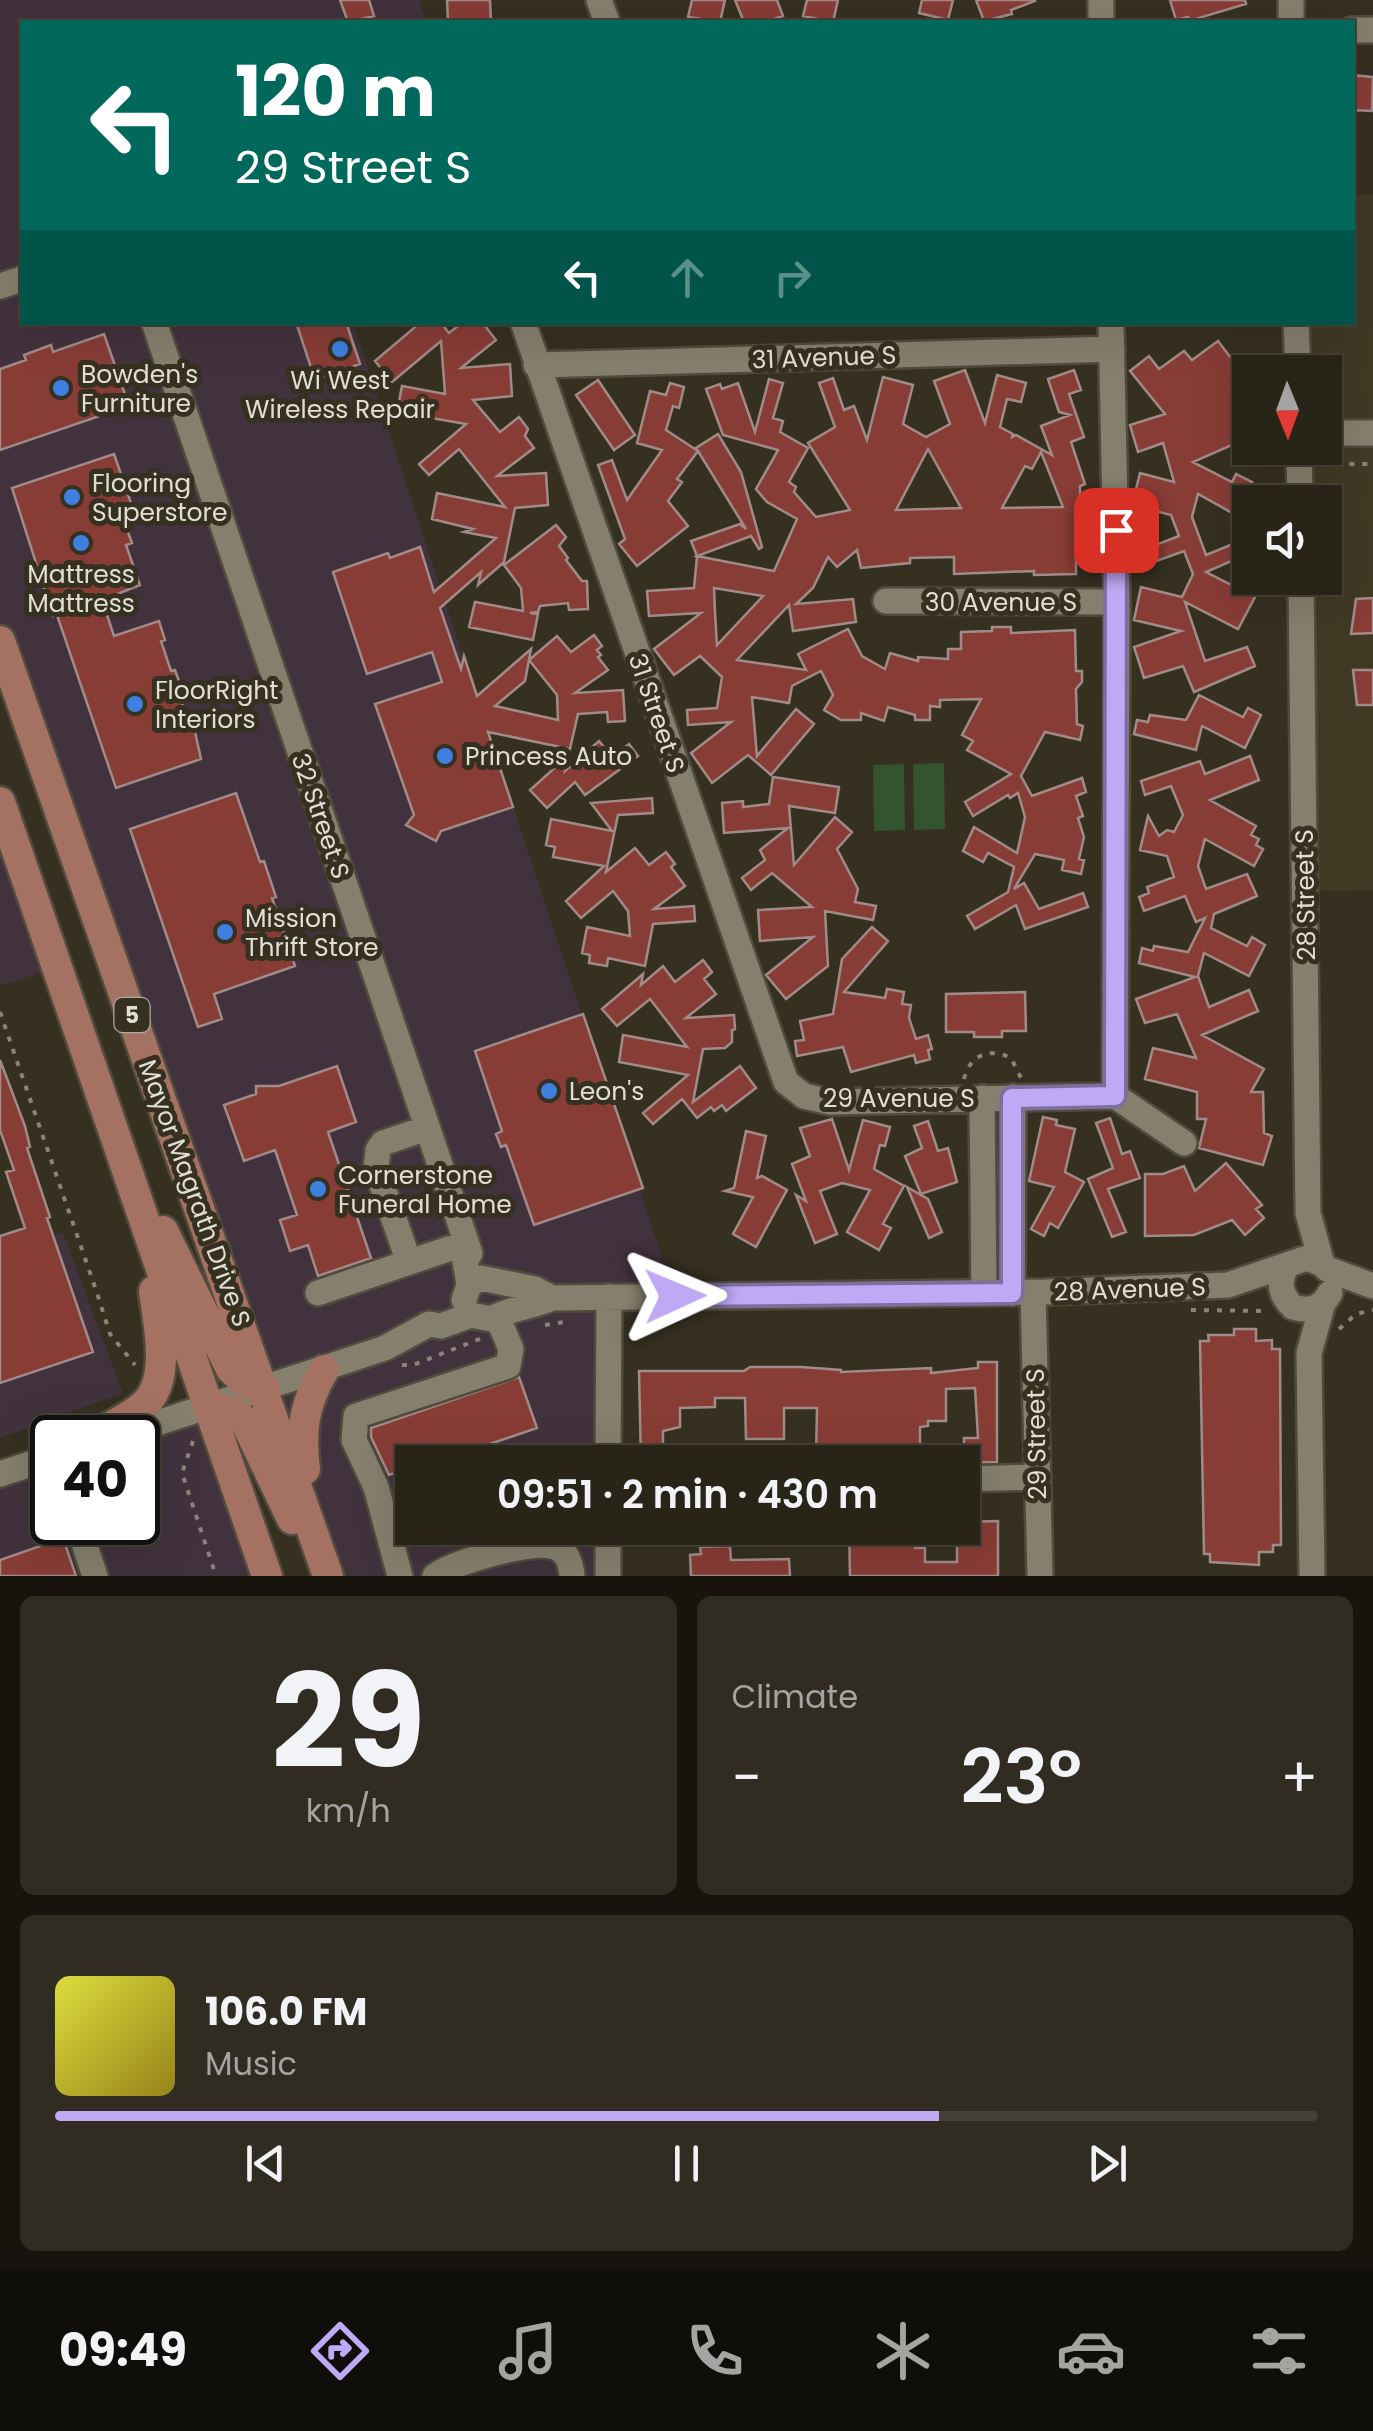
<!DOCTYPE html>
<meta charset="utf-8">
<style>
:root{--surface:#282418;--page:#302c21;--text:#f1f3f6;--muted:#a5a4a2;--line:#444137;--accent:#bea9f5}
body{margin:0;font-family:Poppins,sans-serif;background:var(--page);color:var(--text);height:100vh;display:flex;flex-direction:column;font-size:38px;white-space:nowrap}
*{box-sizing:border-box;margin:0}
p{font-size:32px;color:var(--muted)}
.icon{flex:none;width:55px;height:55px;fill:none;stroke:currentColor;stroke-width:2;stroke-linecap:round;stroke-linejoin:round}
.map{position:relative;height:1576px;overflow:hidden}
.side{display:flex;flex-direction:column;gap:20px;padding:20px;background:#16140d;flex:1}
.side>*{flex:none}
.hud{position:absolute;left:20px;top:20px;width:1335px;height:305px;border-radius:0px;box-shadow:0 10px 40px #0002,0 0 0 2px var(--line);background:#00695c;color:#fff;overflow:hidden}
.needle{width:65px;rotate:179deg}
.buttons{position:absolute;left:1232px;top:355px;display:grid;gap:20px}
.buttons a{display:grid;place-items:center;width:110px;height:110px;border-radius:0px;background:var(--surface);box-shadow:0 10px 40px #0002,0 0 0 2px var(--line);font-size:50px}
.speed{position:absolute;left:30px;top:1415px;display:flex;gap:20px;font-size:50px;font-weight:700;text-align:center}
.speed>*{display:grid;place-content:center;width:130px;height:130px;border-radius:50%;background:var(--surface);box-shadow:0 10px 40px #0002,0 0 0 2px var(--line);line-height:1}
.speed .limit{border:5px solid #111;border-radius:15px;background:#fff;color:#111}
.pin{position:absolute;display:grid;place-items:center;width:85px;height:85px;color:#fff;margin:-42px;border-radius:20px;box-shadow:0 5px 15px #0006}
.me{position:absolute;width:110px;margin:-55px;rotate:89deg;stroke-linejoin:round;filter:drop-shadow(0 0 8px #0008)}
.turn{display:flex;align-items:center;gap:35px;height:210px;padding:0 50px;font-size:45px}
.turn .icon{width:130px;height:130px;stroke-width:2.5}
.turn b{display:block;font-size:70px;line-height:85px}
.lanes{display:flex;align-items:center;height:95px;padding:0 50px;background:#0003;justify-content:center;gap:50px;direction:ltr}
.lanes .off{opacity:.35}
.big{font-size:75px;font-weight:600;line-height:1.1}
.side .card{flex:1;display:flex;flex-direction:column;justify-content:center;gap:15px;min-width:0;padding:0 35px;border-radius:15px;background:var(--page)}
.side .dial{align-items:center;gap:0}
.dial b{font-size:130px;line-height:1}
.song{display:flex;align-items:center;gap:30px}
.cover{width:120px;height:120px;border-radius:15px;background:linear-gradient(135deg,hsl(60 70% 55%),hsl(50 70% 35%))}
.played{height:10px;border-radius:5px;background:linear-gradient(90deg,var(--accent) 70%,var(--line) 70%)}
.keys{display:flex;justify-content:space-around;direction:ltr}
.heat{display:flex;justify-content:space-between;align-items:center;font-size:55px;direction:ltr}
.side .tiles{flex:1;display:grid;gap:20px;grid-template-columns:1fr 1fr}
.card:last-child{grid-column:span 2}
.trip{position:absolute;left:395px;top:1445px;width:585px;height:100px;border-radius:0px;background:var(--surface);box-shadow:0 10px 40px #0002,0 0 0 2px var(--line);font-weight:600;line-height:100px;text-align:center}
.tabs{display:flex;height:160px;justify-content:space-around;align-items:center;background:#100e0a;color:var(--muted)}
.tabs .icon{width:70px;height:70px}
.tabs .current{color:var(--accent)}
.tabs b{font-size:45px;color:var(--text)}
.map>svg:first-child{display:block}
.commercial{fill:#42323d}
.built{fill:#403924}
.green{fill:#33542f}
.building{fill:#883c36;stroke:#a18b88;stroke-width:2.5;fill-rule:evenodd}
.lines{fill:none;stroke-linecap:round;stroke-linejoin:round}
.minor-casing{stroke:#504b3e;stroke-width:30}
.major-casing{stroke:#504b3e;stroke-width:35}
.path{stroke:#898578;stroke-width:4;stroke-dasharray:5 8;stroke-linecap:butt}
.minor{stroke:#857f6d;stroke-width:25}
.major{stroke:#a57162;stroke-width:30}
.route-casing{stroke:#7c6e9f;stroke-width:25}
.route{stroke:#bea9f5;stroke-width:18}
.shop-dot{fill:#3f7fe0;stroke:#353020;stroke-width:4}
.labels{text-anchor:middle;stroke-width:10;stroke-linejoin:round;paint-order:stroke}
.shield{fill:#353020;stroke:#adaa9e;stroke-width:2.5}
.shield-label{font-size:22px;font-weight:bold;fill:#e1ded4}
.street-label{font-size:25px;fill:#e1ded4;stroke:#353020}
.poi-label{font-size:25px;fill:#e1ded4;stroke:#353020;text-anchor:start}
</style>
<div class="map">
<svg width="1373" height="1576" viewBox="0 0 1373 1576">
<rect width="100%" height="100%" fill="#353020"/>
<!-- commercial -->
<path class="commercial" d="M0,0H419L426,22H22V322L353,323L675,1296L609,1297L608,1462H412V1528H608V1576H328L0,635Z
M0,802L56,968L0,986Z
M63,1232L123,1393L0,1438V1255Z
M208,1407L267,1576H0V1474L52,1457V1522H138V1438Z"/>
<!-- built -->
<path class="built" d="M1353,195H1373V890L1305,891L1301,578H1325V502H1300L1299,448H1325V372H1298L1296,323L1352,322Z"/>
<!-- green -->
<path class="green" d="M944,763L945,829L914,830L913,764Z
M904,764L905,830L874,831L873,765Z"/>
<!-- building -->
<path class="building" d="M340,0H369L374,16L348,22Z
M447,0H490L491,22H448Z
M692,0H725L720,22L688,17Z
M735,0H777L783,16L765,22H744Z
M807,0H838L833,22L803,16Z
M922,0H953L948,20L919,13Z
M976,0H1035V1L1011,10L1012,14L984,21Z
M1170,0H1245L1246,4L1189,21L1188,17L1176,20Z
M1352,75L1373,77L1372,111L1352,110Z
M296,322H346L360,364L315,380Z
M421,322H440L449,333L463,322H482L496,340L461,368L510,364L512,396L473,400L500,432L519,417L528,429L525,436L534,448L497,476L546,473L548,505L515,508L504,562L478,585L481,572L440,608L461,669L464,656L477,696L531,649L525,681L495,706L558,720L557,695L529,660L557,636L571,652L594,635L602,646L597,650L601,655L598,657L608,670L575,693L623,690L625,721L608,722L607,712L578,714L570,749L488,732L513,807L441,831L436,841L406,825L414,815L375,704L442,682L432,652L367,674L333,572L388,553L390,558L420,547L434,592L496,538L464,532L473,529L432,519L437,493L505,507L459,449L429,475L419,464L466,424L397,412L402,386L445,394L441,341L392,382L375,361Z
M104,334L129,406L0,450V369L26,360L24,355L51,345L53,352Z
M1218,341L1243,374L1250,368V402L1239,411L1250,437L1193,462L1232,482L1236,474L1252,482L1246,491L1256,496L1243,519L1198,494L1192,517L1206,555L1250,537V553L1206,572L1255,597L1238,629L1185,602L1205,661L1247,647L1255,666L1194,692L1183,666L1144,678L1134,647L1181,631L1134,620L1141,587L1182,597L1193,574L1184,551L1140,567L1135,553L1179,536L1171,515L1132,505L1140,473L1174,482L1163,443L1138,452L1130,425L1165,414L1130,371L1149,356L1159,369L1184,351L1192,360Z
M965,370L985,423L997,375L1026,383L1021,402L1007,399L1000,427L1013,434L1012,437L1016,435L1052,455L1041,426L1070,415L1059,412L1048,379L1074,370L1081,390L1069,394L1084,437L1071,442L1085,484L1080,486V519H1085L1086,533H1081V553H1076V574L1034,575V571L954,574V557L910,558V563L861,568L857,550L837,567L828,557L813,588L796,604L853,599L856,622L793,631L789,605L737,660L806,670L798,654L848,629L862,656L885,669L890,653L918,661V657L948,659V649H961V632L992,631V627H1011V633L1075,630L1076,671H1082V682L1076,689L1077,724L1083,726L1080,740L1045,732L1021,776L1032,796L1082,778L1086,792L1076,796L1083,816L1078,818L1084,837L1079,859L1084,860L1081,874L1062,870L1064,860L1035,854L1014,889L1024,883L1039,909L1083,893L1088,907L1025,929L1016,905L975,929L967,916L1008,892L1014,867L988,853L983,862L963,851L974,827L1017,853L1025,817L1018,793L1010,798L1008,795L973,816L965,802L1011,774L967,750L973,741L962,735L981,699L940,700V707L930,706V720H915V715L888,707L884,721L861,713V720H841L824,710L833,695L821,671L792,686L789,703L752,697L757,756L796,709L814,724L771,775L748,755L712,783L691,753L731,722L688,725L687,710L717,708L722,677L700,656L674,675L654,649L701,613L649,616L647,591L694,588L697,556L691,541L740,524L746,529L696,448L718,434L741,472L762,547L759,549L751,536L697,556L774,571L797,519L767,502L756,489L778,450L723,435L706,389L720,384L722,389L738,383L755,432L769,379L783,383L773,418L783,421L780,432L808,448L789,482L796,487L794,492L816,517L850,510L808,443L835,427L819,383L833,378L844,410L854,406L867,440L883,377L913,385L903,424L926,437L950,424L934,381ZM928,449L961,508L896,510ZM1041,452L1063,507L1002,508L1025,466L1032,469ZM714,588L763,596L717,645L715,612Z
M598,380L635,435L614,450L576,395Z
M670,383L684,387L679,408L673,406L666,430L698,451L677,479L682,482L668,501L688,526L637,566L619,544L625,539L598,465L612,460L627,500L662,450L637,443L650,391L666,395Z
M114,454L132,506L120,510L132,543L126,545L140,585L102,600L114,636L159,621L165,640L161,641L171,671L175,670L182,689L177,690L188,720L192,718L201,759L116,788L57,615L53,616L12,488Z
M556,525L566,537L559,546L568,558L566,560L582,581H587L588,609L569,610L568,603L540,606L538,612L530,613L538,614L533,640L469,627L475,602L523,611L521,588L504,565Z
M1373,598V633L1351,634L1356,599Z
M1353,670H1373V705H1357Z
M1199,695L1243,717L1248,708L1261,715L1245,748L1202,726L1196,750L1134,734L1137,720L1148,722L1150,715L1186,720Z
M599,741L612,757L629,744L638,756L585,795L575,782L547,808L530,790L569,755L565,771Z
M1250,756L1259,780L1210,800L1256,826L1251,835L1259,839L1256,845L1263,849L1254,866L1205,839L1198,866L1206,889L1247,874L1257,896L1214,914L1211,928L1247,946L1252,937L1265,945L1249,976L1204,953L1198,976L1209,1007L1249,990L1258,1011L1202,1035L1264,1069L1251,1092H1263L1264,1133L1272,1136L1263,1165L1199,1148L1206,1119H1197V1092L1145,1079L1153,1048L1196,1058L1177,1014L1145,1023L1136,999L1195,977L1139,963L1142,948L1153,951L1154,946L1188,952L1205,918L1196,922L1185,896L1144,911L1139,897L1149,893L1147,887L1174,877L1167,856L1140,850L1148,816L1159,836L1167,830L1174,832L1183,815L1171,786L1145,795L1141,781L1200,761L1205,774Z
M773,777L839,787L835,813L789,806L794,865L835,817L852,832L837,849L858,889L855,902L876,906L873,920L825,911L828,966L786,999L766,975L813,937L760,941L758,910L812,907L772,873L751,890L742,878L765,860L760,850L788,828L724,833L722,803L743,801V807L769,804Z
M236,793L260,862L264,861L276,897L272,898L295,966L214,994L222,1019L198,1027L130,829Z
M652,798L653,813L618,815L606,872L635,848L649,865L666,852L675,864L671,867L685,886L654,909L694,906L695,921L653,924L645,966L608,958L607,966L589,963L590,955L582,953L587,927L630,936L628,911L613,891L581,918L566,901L604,866L553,857L555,847L546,845L551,819L612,831L591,803Z
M872,927L888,941L844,992L885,998L887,989L904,992L902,1004L911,1005L909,1018L916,1039L928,1035L932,1049L928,1050L930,1059L916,1063L914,1055L851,1072L843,1047L797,1056L795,1041L804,1040L800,1021L833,1014L842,959Z
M703,960L712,972L704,979L716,994L686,1018L734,1015L735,1029L732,1030V1042L725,1048L703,1049L693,1102L740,1066L756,1088L726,1111L722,1105L714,1111L711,1107L697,1118L682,1099L653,1124L643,1113L688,1075L619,1062L623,1035L687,1047L650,999L617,1026L602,1009L643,974L641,985L663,966L675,982Z
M1025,992L1026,1031H1002V1037H974V1032H946V994Z
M583,1014L643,1188L534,1225L506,1145L501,1147L496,1134L502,1131L475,1051Z
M0,1060L25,1126L30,1147L27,1148L50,1217L47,1218L93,1352L0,1383V1236L25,1228L6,1172L14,1170L0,1130Z
M337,1066L356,1122L328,1132L371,1258L318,1276L308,1245L290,1251L280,1220L297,1215L275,1150L244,1161L224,1105L256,1094V1086H279Z
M1043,1117L1057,1120L1056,1125L1075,1129L1065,1172L1084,1182L1058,1228L1050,1223L1044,1236L1031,1229L1054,1187L1029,1181Z
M1110,1118L1122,1154L1130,1151L1140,1178L1108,1189L1126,1232L1112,1237L1088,1179L1113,1168L1096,1123Z
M832,1119L849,1170L863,1120L890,1127L885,1146L880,1145L874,1169L904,1186L883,1224L891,1228L879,1250L847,1232L870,1190L842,1183L820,1191L837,1234L815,1243L796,1195L806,1201L792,1164L810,1156L800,1128Z
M928,1121L938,1151L948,1148L957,1182L921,1194L905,1156L922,1148L914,1126Z
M746,1131L766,1136L757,1178L762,1176L787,1190L756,1247L733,1234L753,1197L725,1191L734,1188Z
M1226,1163L1262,1205L1256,1209L1264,1218L1245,1235L1232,1220L1194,1235L1145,1236V1174H1163L1184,1166L1195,1191Z
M907,1187L928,1199L942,1232L929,1238Z
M1234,1329H1256V1341L1272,1340V1349H1280L1281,1545H1273V1552H1259V1565L1210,1562V1554H1204L1200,1341H1209L1208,1335H1234Z
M978,1362H997V1462L964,1463V1438H978L975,1388L946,1389V1421H928V1426L920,1427V1462H898V1447L841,1448V1457H816L817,1408H784V1439H746L745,1398H715V1407L680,1408V1427L663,1431V1462H641L639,1371H744L750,1367H801L841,1370V1372L931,1368V1373L978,1368Z
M519,1377L537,1428L437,1462H412V1467L389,1475L371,1437V1428Z
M998,1521V1576H850L849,1528H893V1538L913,1539L915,1548H925V1562H957V1528H962V1522Z
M466,1528H538V1529L471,1543Z
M63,1538L76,1576H0V1560Z
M730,1546L731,1560L789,1559L790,1576H691L690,1555L701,1554L700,1547Z"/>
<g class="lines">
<!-- minor casing -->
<g class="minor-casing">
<path id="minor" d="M599,0L607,22
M1101,0V22
M1291,0V22
M1352,30H1373
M0,286L22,279
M154,322L470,1253L465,1261L469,1285
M523,322L786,1082L804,1096L830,1102L1115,1096
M1111,322L1117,602L1115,1096
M1296,322L1298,372
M536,365L1112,349
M1325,433H1373
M1299,448L1300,502
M1301,578L1308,1213L1322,1264
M886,601L1117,602
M1115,1096L1184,1143
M982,1098L984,1293
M409,1262L376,1168L378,1150L383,1143L427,1128
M1286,1267C1278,1283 1280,1295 1293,1307C1310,1312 1321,1309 1330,1293
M1033,1292L1040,1576
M318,1293L466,1243
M1012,1293L1013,1097
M464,1300L469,1285L481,1278L535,1289L552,1298
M112,1438L385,1348L429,1324L441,1326L471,1315L491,1319C510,1308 532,1307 552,1298L1045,1292L1228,1285L1307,1258L1322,1264L1327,1269L1373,1286
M608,1462L609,1297
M0,1474L52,1457
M962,1479L1038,1477
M77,1522L95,1576
M400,1576L376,1487L354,1440L356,1416L508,1366L511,1349L497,1316
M435,1576C454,1562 528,1541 551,1546C566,1548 571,1563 572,1576
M608,1576V1528
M1312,1576L1309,1353L1323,1303"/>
</g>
<!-- major casing -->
<g class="major-casing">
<path id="major" d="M0,641L328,1576
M0,802L267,1576
M163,1231L231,1369L245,1382L265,1388
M208,1407L234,1412L245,1421L292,1519
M89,1438C107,1428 128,1419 144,1405C172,1380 158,1324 154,1291
M305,1469C300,1430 304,1404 324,1370"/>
</g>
<!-- path -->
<path class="path" d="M1326,457L1334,464H1373
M0,1012L97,1293L110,1334L135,1365
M964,1079C970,1055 989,1047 1011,1058L1021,1078
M1191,1310L1266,1311
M545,1325L570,1321
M1339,1329L1356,1314L1373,1310
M402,1365H413L482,1338
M193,1441L182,1473L216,1576"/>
<!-- minor -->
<use href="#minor" class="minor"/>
<!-- major -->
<use href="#major" class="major"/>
</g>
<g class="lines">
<!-- route casing -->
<g class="route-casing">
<path id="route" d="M675,1296L1012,1293V1098L1115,1096L1116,530"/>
</g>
<!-- route -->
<use href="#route" class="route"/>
</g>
<!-- markers -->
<g class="shop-dot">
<circle cx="340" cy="349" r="10"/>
<circle cx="61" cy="388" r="10"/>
<circle cx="72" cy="497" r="10"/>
<circle cx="81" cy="543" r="10"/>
<circle cx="135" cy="704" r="10"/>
<circle cx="445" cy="756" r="10"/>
<circle cx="225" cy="932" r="10"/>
<circle cx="549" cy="1091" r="10"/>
<circle cx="318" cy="1189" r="10"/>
</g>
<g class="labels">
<!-- shield labels -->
<rect class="shield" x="114.5" y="998" width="35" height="34" rx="8"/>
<g class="shield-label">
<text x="132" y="1023">5</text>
</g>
<!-- street labels -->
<g class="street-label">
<text transform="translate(824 357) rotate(-2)" y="9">31 Avenue S</text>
<text x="1001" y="611">30 Avenue S</text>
<text transform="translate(657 713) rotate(71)" y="9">31 Street S</text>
<text transform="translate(321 816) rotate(71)" y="9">32 Street S</text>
<text transform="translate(1305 895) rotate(-91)" y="9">28 Street S</text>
<text x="899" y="1107">29 Avenue S</text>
<text transform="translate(195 1193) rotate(70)" y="9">Mayor Magrath Drive S</text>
<text transform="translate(1130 1289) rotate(-2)" y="9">28 Avenue S</text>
<text transform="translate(1036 1434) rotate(-91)" y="9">29 Street S</text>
</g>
<!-- poi labels -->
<g class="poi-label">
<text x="81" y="383">Bowden's<tspan x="81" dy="29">Furniture</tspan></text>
<text x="340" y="389" text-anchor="middle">Wi West<tspan x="340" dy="29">Wireless Repair</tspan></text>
<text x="92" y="492">Flooring<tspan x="92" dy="29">Superstore</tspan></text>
<text x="81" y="583" text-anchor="middle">Mattress<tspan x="81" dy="29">Mattress</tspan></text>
<text x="155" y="699">FloorRight<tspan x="155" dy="29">Interiors</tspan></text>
<text x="465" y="765">Princess Auto</text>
<text x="245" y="927">Mission<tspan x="245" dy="29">Thrift Store</tspan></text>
<text x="569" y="1100">Leon's</text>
<text x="338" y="1184">Cornerstone<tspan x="338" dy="29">Funeral Home</tspan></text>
</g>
</g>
</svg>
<div class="buttons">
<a><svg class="needle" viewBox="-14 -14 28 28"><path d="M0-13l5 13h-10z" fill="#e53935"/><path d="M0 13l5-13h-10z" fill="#a5a4a2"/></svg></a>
<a><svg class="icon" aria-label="sound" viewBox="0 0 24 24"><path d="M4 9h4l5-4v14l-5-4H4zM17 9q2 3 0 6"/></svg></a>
</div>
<div class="speed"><div class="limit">40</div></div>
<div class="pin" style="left:1116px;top:530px;background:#d93025"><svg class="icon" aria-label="arrive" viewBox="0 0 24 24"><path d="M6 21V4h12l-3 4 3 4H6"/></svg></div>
<svg class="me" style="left:675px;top:1296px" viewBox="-20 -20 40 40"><path d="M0-17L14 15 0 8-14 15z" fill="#bea9f5" stroke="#fff" stroke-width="4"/></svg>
<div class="trip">09:51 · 2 min · 430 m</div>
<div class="hud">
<div class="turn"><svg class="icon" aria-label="left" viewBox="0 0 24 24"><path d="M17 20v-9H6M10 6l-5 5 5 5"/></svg><div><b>120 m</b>29 Street S</div></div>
<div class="lanes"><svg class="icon" aria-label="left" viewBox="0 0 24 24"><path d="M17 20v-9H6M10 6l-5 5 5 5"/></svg><svg class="icon off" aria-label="ahead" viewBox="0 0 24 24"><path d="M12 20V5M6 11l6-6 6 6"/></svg><svg class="icon off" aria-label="right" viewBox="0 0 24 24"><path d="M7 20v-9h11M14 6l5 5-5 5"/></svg></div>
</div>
</div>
<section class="side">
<div class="tiles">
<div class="card dial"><b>29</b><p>km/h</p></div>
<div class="card"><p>Climate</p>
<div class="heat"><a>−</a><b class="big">23°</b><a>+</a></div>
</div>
<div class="card">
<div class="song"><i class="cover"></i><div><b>106.0 FM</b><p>Music</p></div></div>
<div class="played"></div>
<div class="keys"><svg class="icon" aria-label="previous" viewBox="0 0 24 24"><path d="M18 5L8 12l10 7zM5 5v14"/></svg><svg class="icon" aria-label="pause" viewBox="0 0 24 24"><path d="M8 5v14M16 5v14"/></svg><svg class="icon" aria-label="next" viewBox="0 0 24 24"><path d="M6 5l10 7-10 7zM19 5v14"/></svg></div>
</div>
</div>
</section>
<nav class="tabs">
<b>09:49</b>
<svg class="icon current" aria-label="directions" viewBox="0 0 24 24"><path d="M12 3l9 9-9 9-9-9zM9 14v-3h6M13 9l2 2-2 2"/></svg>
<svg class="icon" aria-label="music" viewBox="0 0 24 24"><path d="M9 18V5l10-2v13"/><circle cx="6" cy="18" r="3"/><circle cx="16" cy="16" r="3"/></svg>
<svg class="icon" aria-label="phone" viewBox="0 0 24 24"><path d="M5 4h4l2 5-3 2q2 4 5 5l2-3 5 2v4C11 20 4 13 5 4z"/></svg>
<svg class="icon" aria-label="climate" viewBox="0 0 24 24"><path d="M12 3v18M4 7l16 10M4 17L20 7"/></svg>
<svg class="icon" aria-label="car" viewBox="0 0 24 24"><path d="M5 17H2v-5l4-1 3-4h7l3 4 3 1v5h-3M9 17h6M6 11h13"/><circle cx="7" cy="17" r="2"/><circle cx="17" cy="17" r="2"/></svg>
<svg class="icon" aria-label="filters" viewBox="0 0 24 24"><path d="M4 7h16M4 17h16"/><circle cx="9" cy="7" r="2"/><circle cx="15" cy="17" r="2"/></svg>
</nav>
